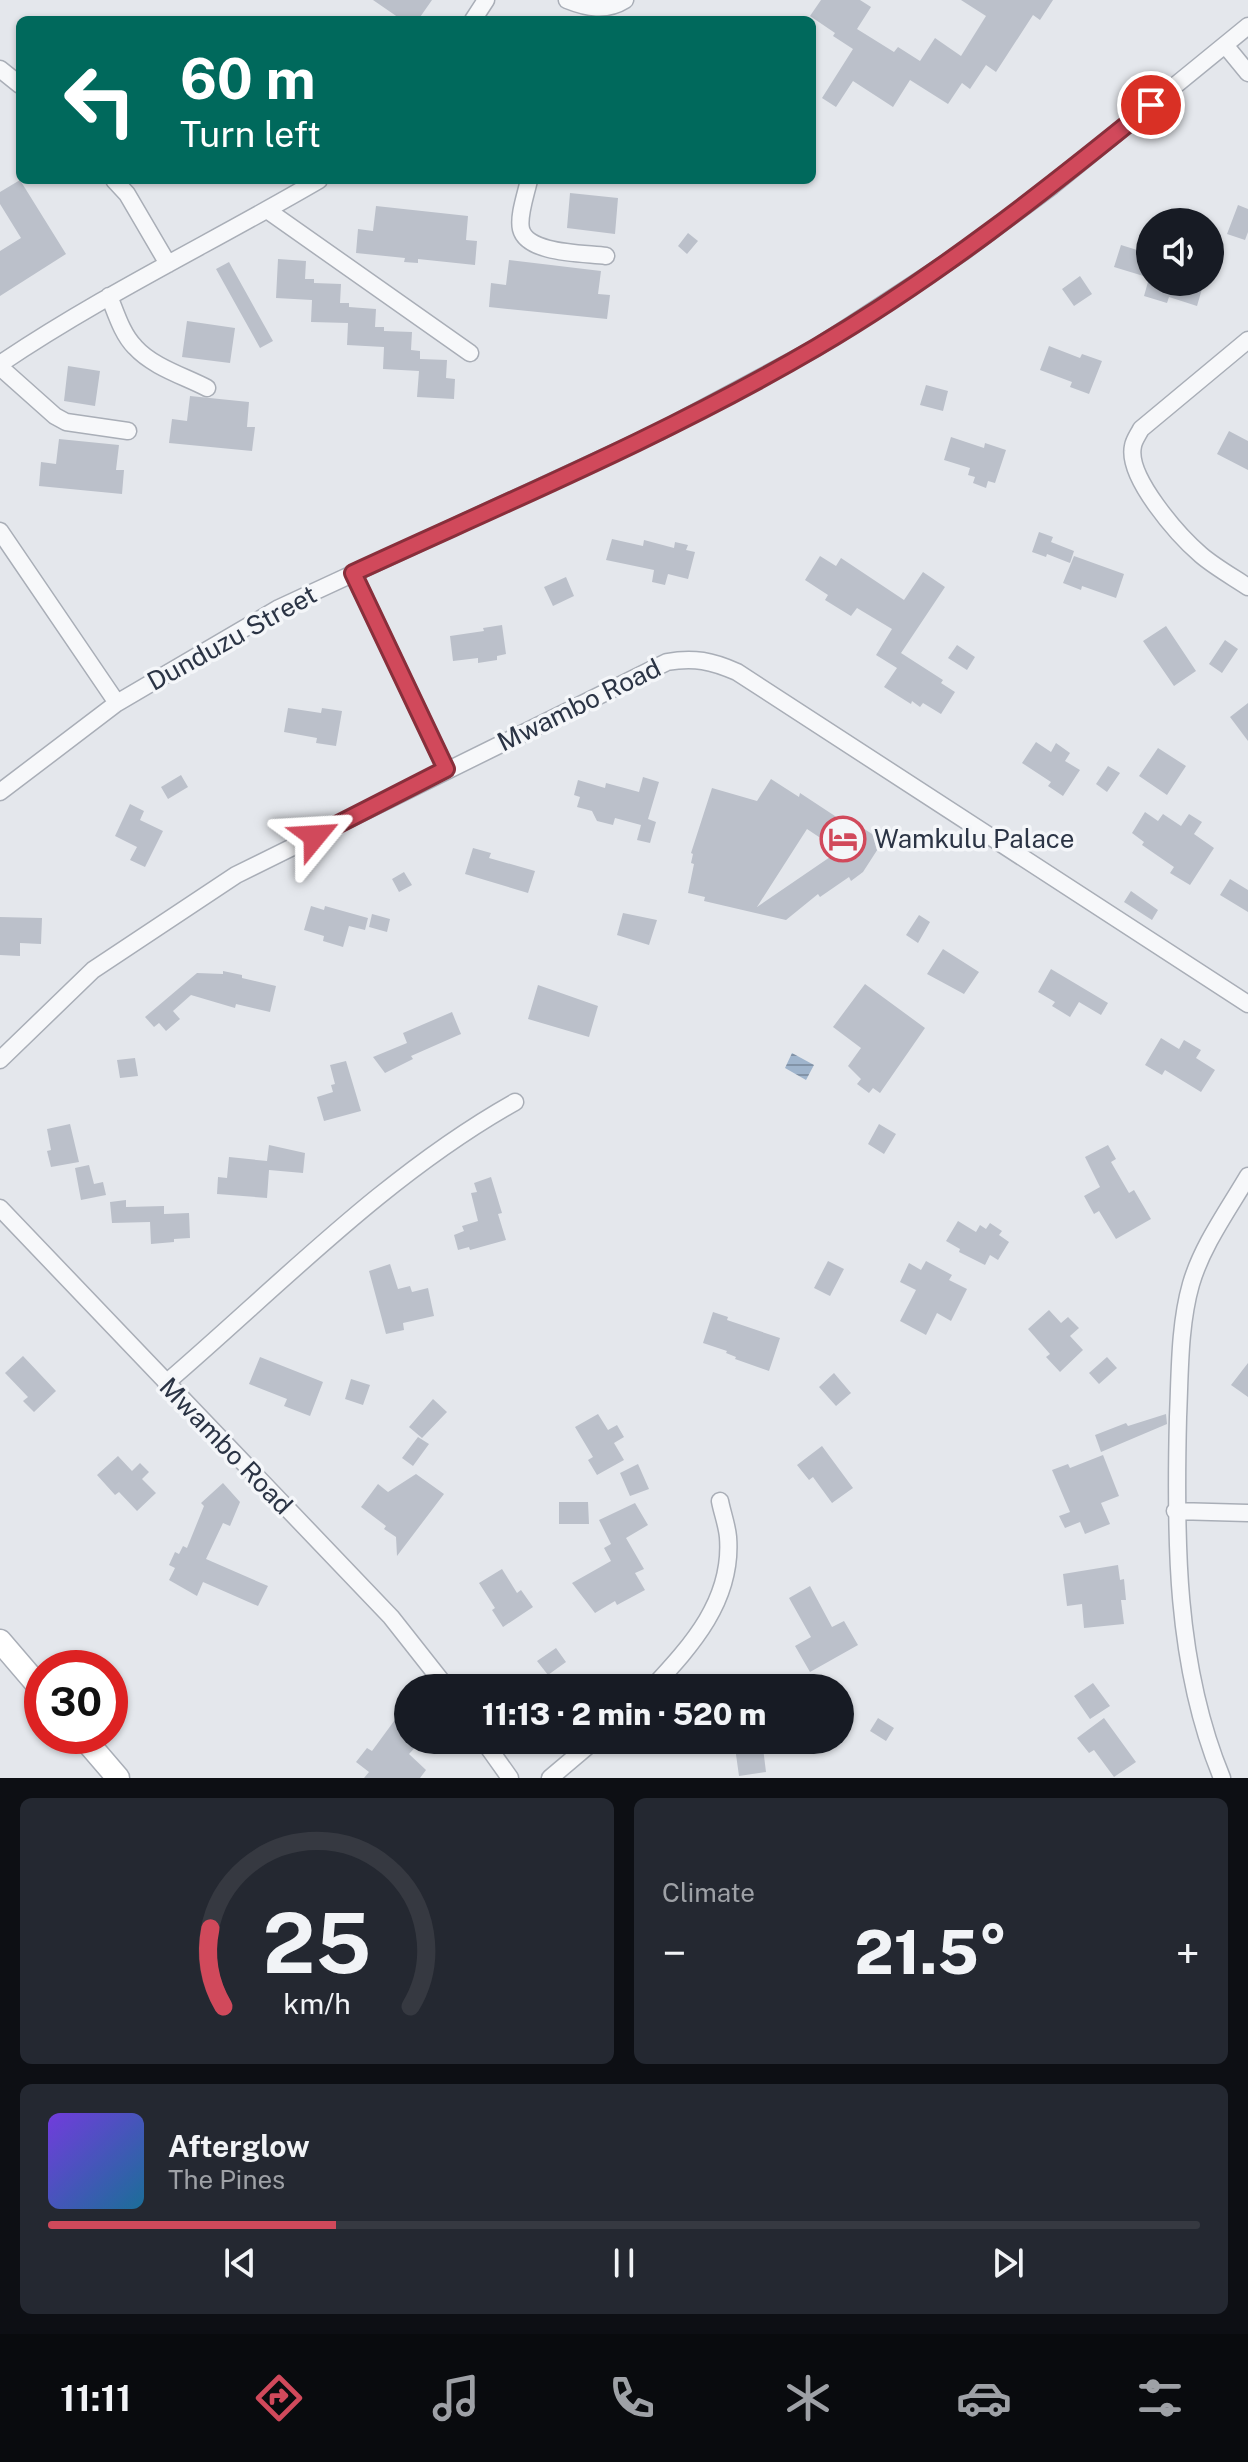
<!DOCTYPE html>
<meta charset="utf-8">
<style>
:root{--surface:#171b24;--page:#242831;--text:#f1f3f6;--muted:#9ea1a6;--line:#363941;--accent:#d1495b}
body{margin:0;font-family:"Public Sans",sans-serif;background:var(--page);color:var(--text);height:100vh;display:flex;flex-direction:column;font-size:30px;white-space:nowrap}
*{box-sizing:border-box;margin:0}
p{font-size:26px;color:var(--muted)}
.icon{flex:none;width:44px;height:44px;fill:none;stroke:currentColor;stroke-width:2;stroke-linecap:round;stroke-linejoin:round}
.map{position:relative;height:1778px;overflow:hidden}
.sheet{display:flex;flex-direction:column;gap:20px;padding:20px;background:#0d0f14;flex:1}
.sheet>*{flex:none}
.top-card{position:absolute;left:16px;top:16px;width:800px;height:168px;border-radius:12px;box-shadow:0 2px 6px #0004;background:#00695c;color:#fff;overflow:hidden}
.tools{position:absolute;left:1136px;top:208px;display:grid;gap:16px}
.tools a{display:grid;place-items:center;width:88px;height:88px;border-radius:50%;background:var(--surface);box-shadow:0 2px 6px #0004;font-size:40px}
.speed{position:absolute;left:24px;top:1650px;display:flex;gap:16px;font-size:40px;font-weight:700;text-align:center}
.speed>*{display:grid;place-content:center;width:104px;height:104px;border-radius:50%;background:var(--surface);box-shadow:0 2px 6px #0004;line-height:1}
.speed .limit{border:12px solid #d22;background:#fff;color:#111}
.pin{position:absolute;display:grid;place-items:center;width:68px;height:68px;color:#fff;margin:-34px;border:4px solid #fff;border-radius:50%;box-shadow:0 2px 8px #0007}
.me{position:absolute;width:88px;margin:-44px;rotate:63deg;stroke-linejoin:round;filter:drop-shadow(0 0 6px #0008)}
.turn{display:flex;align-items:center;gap:28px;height:168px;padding:0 32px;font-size:36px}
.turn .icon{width:104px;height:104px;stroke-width:2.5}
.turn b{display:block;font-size:56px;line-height:68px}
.big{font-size:60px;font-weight:800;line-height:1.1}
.sheet .widget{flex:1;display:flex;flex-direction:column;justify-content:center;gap:12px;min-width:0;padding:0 28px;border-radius:12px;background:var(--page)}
.sheet .dial{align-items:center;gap:0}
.dial svg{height:208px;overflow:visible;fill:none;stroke:var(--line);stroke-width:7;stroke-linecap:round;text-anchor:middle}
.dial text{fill:var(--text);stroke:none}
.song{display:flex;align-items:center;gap:24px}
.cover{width:96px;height:96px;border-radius:12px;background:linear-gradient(135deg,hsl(260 70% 55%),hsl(200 70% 35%))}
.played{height:8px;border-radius:4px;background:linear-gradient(90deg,var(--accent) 25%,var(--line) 25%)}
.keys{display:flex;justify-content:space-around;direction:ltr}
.heat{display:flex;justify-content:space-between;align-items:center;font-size:44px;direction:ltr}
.sheet .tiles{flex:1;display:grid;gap:20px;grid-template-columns:1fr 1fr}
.widget:last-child{grid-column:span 2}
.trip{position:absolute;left:394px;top:1674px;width:460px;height:80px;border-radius:40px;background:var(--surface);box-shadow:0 2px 6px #0004;font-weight:800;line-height:80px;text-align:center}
.tab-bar{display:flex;height:128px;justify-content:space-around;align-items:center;background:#090b0e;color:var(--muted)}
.tab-bar .icon{width:56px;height:56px}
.tab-bar .on{color:var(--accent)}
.tab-bar b{font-size:36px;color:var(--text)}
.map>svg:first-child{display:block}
.water{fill:url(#water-rules)}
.building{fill:#bbc0ca;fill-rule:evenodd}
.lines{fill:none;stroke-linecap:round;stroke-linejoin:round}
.minor-casing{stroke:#a9aeb7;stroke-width:19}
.secondary-casing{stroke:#a9aeb7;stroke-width:25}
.minor{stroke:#f7f8fa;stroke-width:16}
.secondary{stroke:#fff;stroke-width:22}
.route-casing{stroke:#882f3b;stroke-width:20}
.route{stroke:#d1495b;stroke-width:14}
.labels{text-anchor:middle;stroke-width:7;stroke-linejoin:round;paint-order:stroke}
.street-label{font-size:26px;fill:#2b3445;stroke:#f4f6f9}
.poi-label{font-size:26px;fill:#2b3445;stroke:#f4f6f9;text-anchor:start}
</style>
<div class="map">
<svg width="1248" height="1778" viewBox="0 0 1248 1778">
<defs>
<pattern id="water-rules" width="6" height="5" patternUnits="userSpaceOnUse" patternTransform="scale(2)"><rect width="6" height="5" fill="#9fb4cc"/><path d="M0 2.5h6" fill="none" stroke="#8293a7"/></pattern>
</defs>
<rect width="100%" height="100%" fill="#e4e7ec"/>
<!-- water -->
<path class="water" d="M792,1053L814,1065L806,1080L785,1068Z"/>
<!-- building -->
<path class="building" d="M373,0H432L418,20H402Z
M821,0H860L871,7L857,29L894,52L898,47L920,61L935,38L961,56L986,16L961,0H1053L1040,20L1033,15L996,72L986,65L970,89L962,83L948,104L910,80L893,107L853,81L836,107L822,98L853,49L833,36L835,33L810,16Z
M20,180L66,254L0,296V251L21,238L0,204V192Z
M570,193L618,198L615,234L567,228Z
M1238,205L1248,209V232L1245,240L1227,234Z
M376,206L468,216L466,240L477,241L475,265L418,259V263L404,262L405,258L356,253L358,229L373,231Z
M688,233L698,241L687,254L678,246Z
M1121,245L1150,254V278L1114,267Z
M278,259L306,261L305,279H314V283L341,284L340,303H349V307L376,309L375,327H384V331L412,332L411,350L420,351V359L447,360L446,378L455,379L454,399L417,397L419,371L383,369L384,347L347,345L348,323L311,322L312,300L276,298Z
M509,260L601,271L598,294L610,295L607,319L489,307L491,283L506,285Z
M229,262L273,341L260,348L216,269Z
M1080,276L1092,294L1074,306L1062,289Z
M1148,282H1204L1197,306L1169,297L1167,303L1144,296Z
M187,321L235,328L230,363L182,357Z
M1049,346L1080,358L1082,354L1102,361L1089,394L1070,387L1072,382L1040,370Z
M68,366L100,371L95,406L64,401Z
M926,385L948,391L943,411L920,405Z
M190,396L249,402L247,427H255L252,451L169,443L172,419L187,421Z
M1229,431L1248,441V470L1217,454Z
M951,437L984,448L985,443L1006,450L995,483L988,481L986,488L973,483L975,477L968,475L970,468L944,460Z
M59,439L119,445L116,470H124L122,494L39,486L41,462L56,464Z
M1039,532L1053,537L1051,542L1074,551L1070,563L1047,554L1046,557L1032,552Z
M612,539L643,546L644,540L674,548L675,542L688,545L686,550L695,552L688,579L668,574L665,585L652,582L654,570L606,560Z
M820,556L836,566L841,558L904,600L923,572L945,587L901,653L943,680L941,683L955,692L941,714L923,703L920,707L912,701L911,704L884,687L897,668L876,655L892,629L857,608L851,616L825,600L828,595L805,580Z
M1074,556L1124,574L1116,598L1082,586L1081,590L1063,583Z
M566,577L574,596L553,606L544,587Z
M502,625L506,654L497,656V660L478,663V658L453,661L450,636L484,631L483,628Z
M1166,626L1196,671L1174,686L1143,641Z
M1225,640L1238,649L1222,673L1209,664Z
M957,645L975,657L967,670L948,658Z
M1248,703V741L1230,717Z
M288,708L321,713L322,708L342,711L336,746L316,743L317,738L284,732Z
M1036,742L1051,752L1056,743L1070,753L1065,761L1080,770L1063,796L1048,786L1051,782L1022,763Z
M1158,748L1186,766L1167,795L1139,776Z
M1108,766L1120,773L1107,792L1096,784Z
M181,775L188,787L168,799L161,787Z
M643,777L659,782L648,819L656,822L650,843L637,840L641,825L615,818L613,825L597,821L592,811L577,807L580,797L574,795L578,780L605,788L606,783L639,792Z
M771,779L799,797L800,793L838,818L856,828L858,825L883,841L863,872L851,881L849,877L820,897L818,894L786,920L704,901L705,897L688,893L694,864L691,863L693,854L691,853L712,788L757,801ZM807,829L822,839L833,855L757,907Z
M130,804L144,811L140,820L163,831L145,867L130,860L137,847L115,836Z
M1145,812L1158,821L1163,814L1181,826L1189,814L1202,822L1194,834L1214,848L1190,885L1170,873L1174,867L1142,845L1144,842L1132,833Z
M473,848L491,853L489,858L535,871L528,893L465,874Z
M404,872L412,885L399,892L392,879Z
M1230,879L1248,890V912L1220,895Z
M1131,891L1158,910L1152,920L1124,902Z
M311,906L324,910L325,906L368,918L365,930L349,926L343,947L323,941L324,936L304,930Z
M623,913L657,920L649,945L617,935Z
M372,914L390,919L387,932L369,927Z
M919,915L930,922L918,943L906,935Z
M0,917L42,918L41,944L20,943V956L0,955Z
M943,949L979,972L964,994L927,974Z
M1051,969L1108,1003L1101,1015L1079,1002L1070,1017L1052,1006L1055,1002L1038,992Z
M223,971L242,975V978L276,986L270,1012L236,1004L235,1008L191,995L173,1011L180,1019L166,1031L159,1023L154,1027L145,1017L197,973L223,974Z
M865,984L925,1028L880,1093L873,1088L869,1093L857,1084L861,1079L848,1066L861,1048L833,1027Z
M538,985L598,1006L589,1037L528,1019Z
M452,1012L461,1034L411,1056L413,1059L385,1073L373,1057L407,1043L403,1033Z
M1161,1038L1179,1049L1184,1040L1201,1050L1196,1058L1215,1070L1201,1092L1165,1070L1162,1075L1145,1065Z
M135,1058L138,1076L120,1078L117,1060Z
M346,1061L361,1111L324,1121L317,1097L333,1092L331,1085L335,1084L330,1065Z
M70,1124L79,1162L51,1167L47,1151L51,1150L47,1129Z
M879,1124L896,1134L884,1154L868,1144Z
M269,1145L305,1153L303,1173L269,1170L267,1198L217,1194L218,1177L227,1178L229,1157L267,1161Z
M1108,1145L1116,1159L1111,1162L1129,1193L1134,1190L1151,1219L1116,1239L1099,1211L1094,1214L1084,1196L1100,1187L1085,1157Z
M89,1165L94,1184L103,1182L106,1195L81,1200L75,1168Z
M491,1177L502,1213L498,1214L506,1240L470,1250L469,1247L458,1250L454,1235L464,1231L462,1226L478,1221L471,1193L477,1192L474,1183Z
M126,1200V1207L164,1206V1214L189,1213L190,1238L174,1239V1242L151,1244L150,1222L112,1223L110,1202Z
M958,1221L976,1232L980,1225L986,1229L990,1223L1002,1231L999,1235L1009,1242L998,1260L990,1255L985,1265L959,1252L960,1249L946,1241Z
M828,1261L844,1269L830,1296L814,1288Z
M926,1261L952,1275L949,1280L967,1289L951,1321L937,1313L926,1335L900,1321L916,1290L900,1282L909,1263L921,1270Z
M390,1264L398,1289L410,1286L412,1292L428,1288L434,1316L403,1323L404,1330L386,1334L369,1271Z
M1049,1310L1061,1323L1068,1317L1079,1328L1070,1336L1083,1350L1060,1372L1046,1357L1050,1354L1028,1329Z
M713,1312L728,1317L727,1320L780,1338L769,1371L735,1359L736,1357L726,1353L727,1351L703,1343Z
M23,1356L56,1391L34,1412L23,1401L28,1397L5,1373Z
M260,1357L323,1382L310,1416L284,1406L287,1399L249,1384Z
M1107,1357L1117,1368L1099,1384L1089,1373Z
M1248,1363V1397L1231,1385Z
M834,1373L851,1393L836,1406L819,1387Z
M351,1379L370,1385L363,1405L345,1399Z
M433,1399L447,1412L422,1438L409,1427Z
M598,1414L608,1430L617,1425L624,1437L614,1443L624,1460L597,1475L588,1460L593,1457L575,1427Z
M1166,1414L1167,1424L1101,1452L1095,1435L1126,1423L1128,1426Z
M418,1437L429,1444L413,1466L402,1458Z
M822,1446L853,1488L832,1503L813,1477L809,1480L797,1465Z
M1103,1455L1119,1496L1101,1503L1110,1524L1085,1534L1080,1522L1065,1528L1059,1516L1070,1512L1052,1470L1068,1464L1070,1468Z
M118,1456L132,1471L140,1463L149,1472L142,1479L156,1493L137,1511L119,1492L115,1495L97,1475Z
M638,1464L649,1489L630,1496L620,1473Z
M416,1474L444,1494L397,1556L396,1537L384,1529L386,1526L361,1507L378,1484L388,1492Z
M223,1483L240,1502L230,1526L223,1523L206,1559L268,1586L258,1606L203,1582L197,1596L169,1580L175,1568L169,1565L175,1552L179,1554L183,1546L187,1548L204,1506L201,1503Z
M559,1502H588L589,1524H559Z
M635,1503L648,1525L626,1538L644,1569L635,1573L645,1590L617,1605L615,1601L595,1613L572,1583L611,1561L604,1548L611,1544L599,1520Z
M1118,1565L1120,1580L1124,1579L1126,1600H1121L1124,1624L1084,1628L1082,1604L1067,1606L1063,1574Z
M502,1569L517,1593L521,1590L533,1607L503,1627L492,1610L495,1608L479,1583Z
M810,1586L832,1627L844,1621L858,1645L810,1672L795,1646L811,1637L789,1598Z
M556,1648L566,1662L548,1675L537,1661Z
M1093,1683L1110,1706L1090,1719L1074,1696Z
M397,1717L408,1725V1740H422L409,1754L426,1770L420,1778H364L369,1772L356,1762L367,1748L372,1751Z
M878,1718L894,1728L886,1741L870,1731Z
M1104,1718L1136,1762L1114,1777L1094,1750L1089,1753L1077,1738Z
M734,1740H762L766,1772L739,1776Z"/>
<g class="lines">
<!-- minor casing -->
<g class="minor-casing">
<path id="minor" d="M567,0C587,8 606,12 625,0
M473,20L486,0
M1225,45L1248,73
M0,69L20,85
M114,180L127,194L168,264
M529,180C526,194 518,216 521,229C527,254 584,253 606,256
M267,210L470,353
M109,296C116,313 122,334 135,347C153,367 184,376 207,388
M1248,340L1141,429C1138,435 1134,440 1133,446C1126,477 1179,536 1201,555C1215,567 1233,577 1248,587
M0,364C102,295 213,242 319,180
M0,367L55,416L66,422L128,431
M0,531L117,703
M353,573L446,769
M0,792L117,703L279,608L659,432L816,348L963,252L1052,186L1248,26
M0,1060L93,970L236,875L667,662C694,657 712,661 737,672L1248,1004
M0,1208L391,1617L447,1688
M166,1383C279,1286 385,1175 515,1102
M1175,1511L1248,1513
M652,1688C692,1645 733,1600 728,1537C727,1525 722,1512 720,1501
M483,1740L510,1778
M550,1778L595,1740
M1222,1778C1175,1665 1175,1538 1178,1417C1180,1374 1179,1326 1191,1284C1202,1246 1228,1210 1248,1176"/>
</g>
<!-- secondary casing -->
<g class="secondary-casing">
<path id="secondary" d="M0,1641L42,1690
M82,1736L118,1778"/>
</g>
<!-- minor -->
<use href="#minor" class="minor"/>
<!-- secondary -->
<use href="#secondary" class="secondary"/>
</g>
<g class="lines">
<!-- route casing -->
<g class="route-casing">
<path id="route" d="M315,836L446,769L353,573C509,501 669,434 817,347C936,277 1044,192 1151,105"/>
</g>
<!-- route -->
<use href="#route" class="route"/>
</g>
<!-- icons -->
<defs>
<g id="hotel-ring" transform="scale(2.3)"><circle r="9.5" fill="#f4f6f9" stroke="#d1495b" stroke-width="1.5"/><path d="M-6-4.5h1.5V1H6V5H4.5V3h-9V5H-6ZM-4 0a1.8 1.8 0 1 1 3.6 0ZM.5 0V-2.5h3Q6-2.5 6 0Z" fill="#d1495b"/></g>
</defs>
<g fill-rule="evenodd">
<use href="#hotel-ring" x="843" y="839"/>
</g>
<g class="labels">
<!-- street labels -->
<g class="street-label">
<text transform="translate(232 638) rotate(-29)" y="9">Dunduzu Street</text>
<text transform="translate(579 705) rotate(-26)" y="9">Mwambo Road</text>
<text transform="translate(226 1446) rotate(46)" y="9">Mwambo Road</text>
</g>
<!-- poi labels -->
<g class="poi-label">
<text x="874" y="848">Wamkulu Palace</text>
</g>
</g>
</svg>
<div class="tools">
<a><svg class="icon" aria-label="sound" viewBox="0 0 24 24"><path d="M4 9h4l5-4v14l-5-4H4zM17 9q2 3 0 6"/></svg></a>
</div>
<div class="speed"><div class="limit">30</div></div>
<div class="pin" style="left:1151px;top:105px;background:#d93025"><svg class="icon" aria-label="arrive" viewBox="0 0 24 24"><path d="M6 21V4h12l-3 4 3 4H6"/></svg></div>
<svg class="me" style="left:315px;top:836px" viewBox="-20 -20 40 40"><path d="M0-17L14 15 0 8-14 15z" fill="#d1495b" stroke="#fff" stroke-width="4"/></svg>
<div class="trip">11:13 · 2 min · 520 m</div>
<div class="top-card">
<div class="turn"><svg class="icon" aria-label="left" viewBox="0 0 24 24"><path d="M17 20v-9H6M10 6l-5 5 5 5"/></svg><div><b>60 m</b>Turn left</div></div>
</div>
</div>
<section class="sheet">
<div class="tiles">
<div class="widget dial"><svg viewBox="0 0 100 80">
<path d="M14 69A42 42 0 1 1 86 69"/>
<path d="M14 69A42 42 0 0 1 9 39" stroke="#d1495b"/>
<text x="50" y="56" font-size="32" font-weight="700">25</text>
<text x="50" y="72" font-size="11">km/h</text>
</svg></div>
<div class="widget"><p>Climate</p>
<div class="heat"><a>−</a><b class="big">21.5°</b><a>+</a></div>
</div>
<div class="widget">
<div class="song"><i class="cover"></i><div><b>Afterglow</b><p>The Pines</p></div></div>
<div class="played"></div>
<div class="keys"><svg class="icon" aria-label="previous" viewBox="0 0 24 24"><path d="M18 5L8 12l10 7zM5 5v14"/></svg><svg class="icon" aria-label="pause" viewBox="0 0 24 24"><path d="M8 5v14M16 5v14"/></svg><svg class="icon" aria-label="next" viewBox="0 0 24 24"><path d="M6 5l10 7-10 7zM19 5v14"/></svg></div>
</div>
</div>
</section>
<nav class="tab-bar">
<b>11:11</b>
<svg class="icon on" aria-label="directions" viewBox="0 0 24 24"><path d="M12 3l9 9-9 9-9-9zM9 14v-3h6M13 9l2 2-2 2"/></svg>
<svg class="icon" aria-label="music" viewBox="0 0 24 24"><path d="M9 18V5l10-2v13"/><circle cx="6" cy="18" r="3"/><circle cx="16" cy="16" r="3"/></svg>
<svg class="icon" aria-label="phone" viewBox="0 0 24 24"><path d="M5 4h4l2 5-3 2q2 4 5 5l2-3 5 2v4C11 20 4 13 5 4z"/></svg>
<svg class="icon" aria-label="climate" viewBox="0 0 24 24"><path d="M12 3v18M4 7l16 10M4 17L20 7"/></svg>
<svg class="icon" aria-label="car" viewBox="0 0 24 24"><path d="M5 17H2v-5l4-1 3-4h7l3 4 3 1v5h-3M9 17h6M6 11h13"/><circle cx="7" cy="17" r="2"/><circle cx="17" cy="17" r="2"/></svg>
<svg class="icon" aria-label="filters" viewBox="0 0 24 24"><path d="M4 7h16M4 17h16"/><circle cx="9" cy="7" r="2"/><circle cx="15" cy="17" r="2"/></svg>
</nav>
